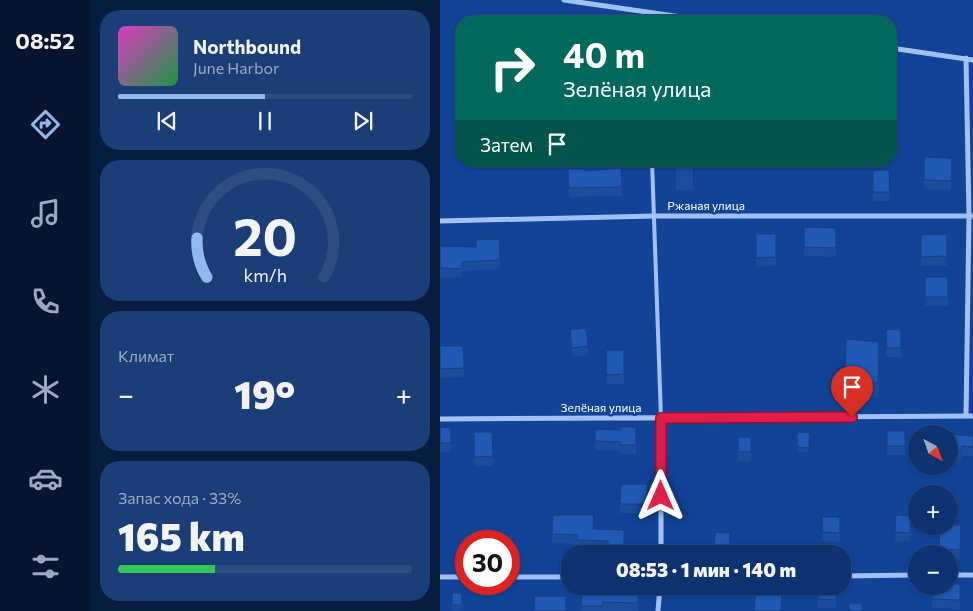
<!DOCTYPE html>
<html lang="ru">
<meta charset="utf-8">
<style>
:root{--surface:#0e3270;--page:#1c3e78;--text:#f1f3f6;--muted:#9baac3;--line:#2e4d83;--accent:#90b9f0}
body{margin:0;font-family:Commissioner,sans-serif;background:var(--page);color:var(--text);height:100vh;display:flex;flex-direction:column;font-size:19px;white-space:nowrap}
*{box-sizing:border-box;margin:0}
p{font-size:16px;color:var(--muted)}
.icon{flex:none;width:28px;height:28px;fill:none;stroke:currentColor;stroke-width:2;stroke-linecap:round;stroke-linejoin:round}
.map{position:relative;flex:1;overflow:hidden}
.panel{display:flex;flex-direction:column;gap:10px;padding:10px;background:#081c3e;width:350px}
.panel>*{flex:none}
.banner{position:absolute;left:15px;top:15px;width:442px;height:152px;border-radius:20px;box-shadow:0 1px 4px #0004,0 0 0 1px var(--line);background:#00695c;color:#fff;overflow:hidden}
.needle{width:32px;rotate:139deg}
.controls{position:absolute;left:468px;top:425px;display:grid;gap:10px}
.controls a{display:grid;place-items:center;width:50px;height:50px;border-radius:50%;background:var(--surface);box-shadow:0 1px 4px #0004,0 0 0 1px var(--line);font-size:25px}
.speed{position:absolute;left:15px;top:530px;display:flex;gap:10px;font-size:25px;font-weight:700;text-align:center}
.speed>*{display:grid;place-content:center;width:65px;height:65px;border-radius:50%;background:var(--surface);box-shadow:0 1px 4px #0004,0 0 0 1px var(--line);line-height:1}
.speed .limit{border:8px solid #d22;background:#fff;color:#111}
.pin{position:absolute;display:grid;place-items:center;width:42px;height:42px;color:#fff;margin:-51px -21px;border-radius:50% 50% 50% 0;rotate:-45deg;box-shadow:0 0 5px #0007}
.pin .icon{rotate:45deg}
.me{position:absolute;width:55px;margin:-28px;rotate:0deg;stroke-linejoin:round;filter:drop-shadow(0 0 4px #0008)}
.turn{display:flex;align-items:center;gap:18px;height:105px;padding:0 25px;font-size:22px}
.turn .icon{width:65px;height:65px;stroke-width:2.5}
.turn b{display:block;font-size:35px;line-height:42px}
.then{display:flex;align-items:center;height:48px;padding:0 25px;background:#0003;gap:10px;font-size:19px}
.big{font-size:38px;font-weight:800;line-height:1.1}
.panel .tile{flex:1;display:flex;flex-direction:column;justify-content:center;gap:8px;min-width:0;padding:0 18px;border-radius:20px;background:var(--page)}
.panel .dial{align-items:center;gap:0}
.dial svg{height:130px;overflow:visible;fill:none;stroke:var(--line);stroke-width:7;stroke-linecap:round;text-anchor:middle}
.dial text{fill:var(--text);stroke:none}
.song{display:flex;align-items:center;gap:15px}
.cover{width:60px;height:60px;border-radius:8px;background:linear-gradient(135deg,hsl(310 70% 55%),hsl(140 70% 35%))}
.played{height:5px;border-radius:2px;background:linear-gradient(90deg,var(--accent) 50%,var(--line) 50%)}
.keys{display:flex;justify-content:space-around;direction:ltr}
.heat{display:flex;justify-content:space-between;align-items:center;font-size:28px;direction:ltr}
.charge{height:8px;border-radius:4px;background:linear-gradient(90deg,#34c759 33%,var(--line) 0)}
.trip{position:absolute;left:121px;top:545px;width:290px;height:50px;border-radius:20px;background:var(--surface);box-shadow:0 1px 4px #0004,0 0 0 1px var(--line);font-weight:800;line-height:50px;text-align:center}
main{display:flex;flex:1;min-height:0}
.dock{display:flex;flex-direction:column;width:90px;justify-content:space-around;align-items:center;background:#06142d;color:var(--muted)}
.dock .icon{width:35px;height:35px}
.dock .active{color:var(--accent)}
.dock b{font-size:22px;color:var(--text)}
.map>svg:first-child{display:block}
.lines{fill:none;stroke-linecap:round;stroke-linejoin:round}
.lane{stroke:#a1c1f3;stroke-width:4}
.street{stroke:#a1c1f3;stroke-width:5}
.wall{fill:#1b4d9c}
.shaded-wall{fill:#163e7f}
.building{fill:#1f59b5;stroke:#163e7f}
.route-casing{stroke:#92132f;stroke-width:12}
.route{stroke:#e11d48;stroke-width:9}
.labels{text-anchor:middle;stroke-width:5;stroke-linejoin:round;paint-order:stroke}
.street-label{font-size:12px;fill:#fff;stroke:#124396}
</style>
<main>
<nav class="dock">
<b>08:52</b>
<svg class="icon active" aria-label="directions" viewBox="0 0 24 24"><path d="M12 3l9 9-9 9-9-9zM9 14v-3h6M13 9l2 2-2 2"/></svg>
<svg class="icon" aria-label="music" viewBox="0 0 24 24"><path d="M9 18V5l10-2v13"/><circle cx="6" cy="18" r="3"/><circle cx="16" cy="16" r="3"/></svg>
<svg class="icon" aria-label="phone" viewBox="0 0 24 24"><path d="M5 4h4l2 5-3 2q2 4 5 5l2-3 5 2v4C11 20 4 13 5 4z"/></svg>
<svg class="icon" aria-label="climate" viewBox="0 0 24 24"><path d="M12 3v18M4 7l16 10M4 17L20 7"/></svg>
<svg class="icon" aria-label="car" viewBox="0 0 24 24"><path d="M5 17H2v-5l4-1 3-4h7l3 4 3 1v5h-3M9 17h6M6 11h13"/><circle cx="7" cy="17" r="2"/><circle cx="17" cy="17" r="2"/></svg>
<svg class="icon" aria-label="filters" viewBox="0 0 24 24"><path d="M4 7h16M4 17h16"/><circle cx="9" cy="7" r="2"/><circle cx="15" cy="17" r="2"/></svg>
</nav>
<section class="panel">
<div class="tile">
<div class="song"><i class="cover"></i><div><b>Northbound</b><p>June Harbor</p></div></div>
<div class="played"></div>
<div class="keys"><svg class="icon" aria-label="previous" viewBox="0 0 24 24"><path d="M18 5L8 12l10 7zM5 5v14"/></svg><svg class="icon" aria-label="pause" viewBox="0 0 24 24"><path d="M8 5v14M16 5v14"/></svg><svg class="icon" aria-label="next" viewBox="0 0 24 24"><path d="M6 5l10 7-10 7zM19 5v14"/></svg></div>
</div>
<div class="tile dial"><svg viewBox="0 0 100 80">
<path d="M14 69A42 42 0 1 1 86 69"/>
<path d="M14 69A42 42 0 0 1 8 45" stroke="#90b9f0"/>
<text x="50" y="56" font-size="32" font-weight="700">20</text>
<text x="50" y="72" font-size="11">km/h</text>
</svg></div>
<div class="tile"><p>Климат</p>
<div class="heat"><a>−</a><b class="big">19°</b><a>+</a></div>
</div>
<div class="tile"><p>Запас хода · 33%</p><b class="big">165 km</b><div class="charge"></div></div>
</section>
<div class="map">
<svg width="533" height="611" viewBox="0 0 533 611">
<rect width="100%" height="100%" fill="#124396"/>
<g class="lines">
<!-- lane -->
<path class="lane" d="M213,21L215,13
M212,161L221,418"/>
<!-- street -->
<path class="street" d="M124,0L269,21
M451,48L533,60
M526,58L529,216L526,416
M0,221L214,216H533
M0,419L533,416
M221,554V418
M509,575H533
M402,576L476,575
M0,577H26
M69,577H130
M218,611L220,586"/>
</g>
<!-- wall -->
<path class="wall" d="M451,91H458V121H451Z
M484,157L512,158L511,190L484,189Z
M254,161L253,191L236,190V166Z
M433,170H449L450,201H433Z
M128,178L182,187V196L129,197Z
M364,227L396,228V257L364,256Z
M316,234H336V266L316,267Z
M507,234V266H481V235Z
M0,246L60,260V269L22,271V278L0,277Z
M485,277H508V306H485Z
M446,329L461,330V357H446Z
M130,330L148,346V355L132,357L130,339Z
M0,346H23L24,377L0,378Z
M166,350H184V384H166Z
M439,355L438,397L405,395V382Z
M0,427L11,428V452H0Z
M196,427V454H180V451L155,450V429L180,430Z
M447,431H465V455H447Z
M34,432H52L53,466H34Z
M357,432L370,433L369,452H357Z
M509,434L533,436V456H522L521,460L509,459Z
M298,437H311V461H298Z
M181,484H207V513H180Z
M113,515L154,529L184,530V554H168V550L137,549V544L112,543Z
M471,516L470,542L455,541V532Z
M382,517H400V542L382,541Z
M521,525L520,559H509V554H499L500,526Z
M275,532L290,533V554H274Z
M520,584V609L492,608L493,586Z
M142,586H198V611H141Z
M378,586H397L396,609L378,608Z
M12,593H22V610H12Z"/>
<!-- shaded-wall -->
<path class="shaded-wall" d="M253,161H254V174L253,191Z"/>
<!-- building -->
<path class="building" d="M451,91H458V112H451Z
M484,157L512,158L511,181L484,180Z
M237,161H253V167L236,166Z
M181,168L182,187L129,188L128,169H144V171Z
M433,170H449L450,192H433Z
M364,227L396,228V248L364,247Z
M316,234H336V257L316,258Z
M507,234V256L481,257V235Z
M59,239L60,260L22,262V269L0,268V246L36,247V240Z
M485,277H508V297H485Z
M146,328L148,346L132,348L130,330Z
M446,329L461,330V348H446Z
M406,339L439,342L438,383L405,382Z
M0,346H23L24,368L0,369Z
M166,350H184V374L166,375Z
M0,427L11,428V443H0Z
M180,427H196V445H180V442L155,441V429L180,430Z
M447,431H465V446H447Z
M34,432H52L53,456L34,457Z
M357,432L370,433L369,448L357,447Z
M509,434L533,436V447L522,446L521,451L509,450Z
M298,437H311V452H298Z
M181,484H207V504H180Z
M113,515H154L153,529L184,530V548H168V541L137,540V535L112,534Z
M456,515L471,516L470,533L455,532Z
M382,517H400V533L382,532Z
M509,525H521L520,550L499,549L500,526H509Z
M275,532L290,533V551H274Z
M509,584H520V600L492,599L493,586H509Z
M142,586H198V603L163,602V606H141Z
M378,586H397L396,600L378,599Z
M316,589L342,591L341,611H314Z
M12,593H22V605H12Z
M94,596H126V611H94Z
M409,603H422V611H409Z"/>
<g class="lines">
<!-- route casing -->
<g class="route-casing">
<path id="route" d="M221,496V418L412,417"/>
</g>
<!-- route -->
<use href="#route" class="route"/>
</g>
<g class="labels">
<!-- street labels -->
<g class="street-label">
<text x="266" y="210">Ржаная улица</text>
<text x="161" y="412">Зелёная улица</text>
</g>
</g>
</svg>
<div class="controls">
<a><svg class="needle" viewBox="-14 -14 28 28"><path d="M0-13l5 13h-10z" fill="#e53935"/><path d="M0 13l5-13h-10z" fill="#9baac3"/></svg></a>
<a>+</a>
<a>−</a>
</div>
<div class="speed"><div class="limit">30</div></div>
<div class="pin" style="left:412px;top:417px;background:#d93025"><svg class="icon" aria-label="arrive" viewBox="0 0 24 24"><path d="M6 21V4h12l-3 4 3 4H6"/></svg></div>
<svg class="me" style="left:221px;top:496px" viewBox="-20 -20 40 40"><path d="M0-17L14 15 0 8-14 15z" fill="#e11d48" stroke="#fff" stroke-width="4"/></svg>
<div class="trip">08:53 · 1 мин · 140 m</div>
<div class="banner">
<div class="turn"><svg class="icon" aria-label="right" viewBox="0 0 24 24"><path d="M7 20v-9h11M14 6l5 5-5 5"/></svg><div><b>40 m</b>Зелёная улица</div></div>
<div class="then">Затем<svg class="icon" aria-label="arrive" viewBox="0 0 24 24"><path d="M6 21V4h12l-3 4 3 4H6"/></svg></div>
</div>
</div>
</main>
